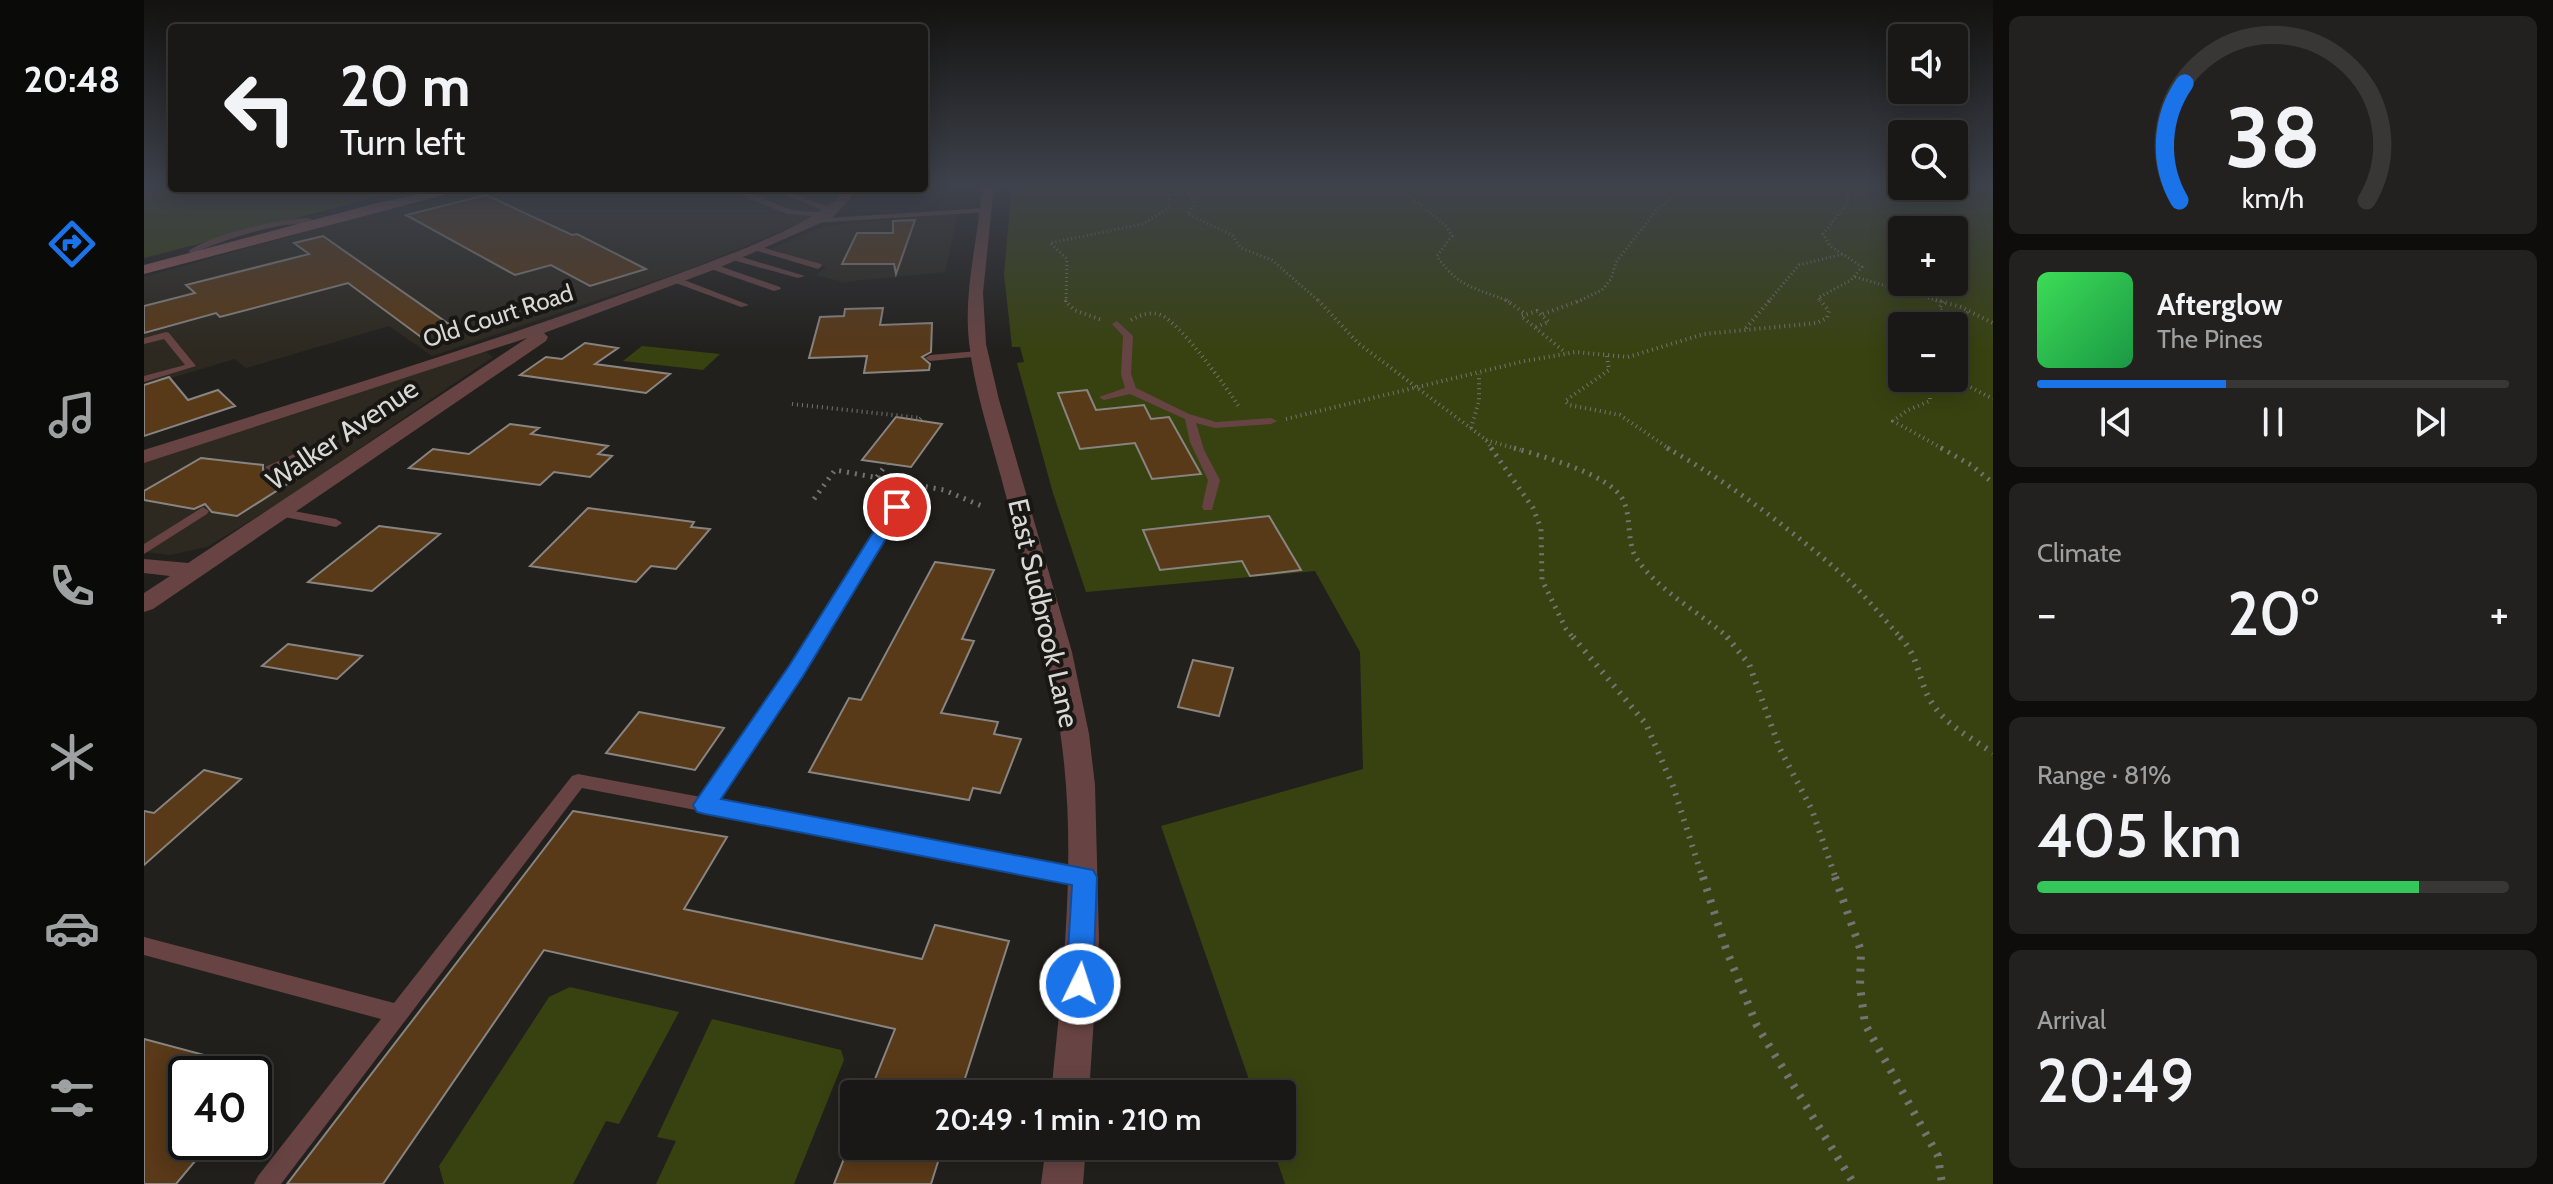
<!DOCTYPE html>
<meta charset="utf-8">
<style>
:root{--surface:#1a1816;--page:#23211f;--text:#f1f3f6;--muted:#9fa0a1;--line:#383735;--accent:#1a73e8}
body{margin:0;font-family:Cabin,sans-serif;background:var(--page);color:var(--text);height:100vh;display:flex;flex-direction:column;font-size:30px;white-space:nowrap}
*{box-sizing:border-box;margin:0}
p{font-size:26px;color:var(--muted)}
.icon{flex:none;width:44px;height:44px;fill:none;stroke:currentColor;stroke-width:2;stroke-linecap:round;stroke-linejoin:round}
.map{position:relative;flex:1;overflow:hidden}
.side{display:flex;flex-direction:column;gap:16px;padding:16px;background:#0e0d0c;width:560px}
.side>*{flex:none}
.hud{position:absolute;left:24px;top:24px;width:760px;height:168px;border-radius:8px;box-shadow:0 4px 20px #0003,0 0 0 2px var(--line);background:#1a1816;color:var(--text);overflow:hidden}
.controls{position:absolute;left:1744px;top:24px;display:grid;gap:16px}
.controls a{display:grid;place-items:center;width:80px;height:80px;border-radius:8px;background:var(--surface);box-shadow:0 4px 20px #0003,0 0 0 2px var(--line);font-size:40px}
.speed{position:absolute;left:24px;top:1056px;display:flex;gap:16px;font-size:40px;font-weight:700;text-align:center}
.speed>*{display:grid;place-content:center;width:104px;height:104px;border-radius:50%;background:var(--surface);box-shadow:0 4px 20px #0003,0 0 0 2px var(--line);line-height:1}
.speed .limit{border:4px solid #111;border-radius:12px;background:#fff;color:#111}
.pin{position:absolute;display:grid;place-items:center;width:68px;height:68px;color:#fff;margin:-34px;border:4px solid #fff;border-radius:50%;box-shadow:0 2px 8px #0007}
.me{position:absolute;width:88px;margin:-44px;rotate:4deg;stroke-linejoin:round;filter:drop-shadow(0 0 6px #0008)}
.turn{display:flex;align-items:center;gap:28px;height:168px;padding:0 40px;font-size:36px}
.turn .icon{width:104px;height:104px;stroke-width:2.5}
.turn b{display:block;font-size:56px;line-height:68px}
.big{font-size:60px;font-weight:600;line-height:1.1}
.side .card{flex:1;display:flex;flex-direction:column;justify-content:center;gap:12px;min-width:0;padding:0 28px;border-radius:12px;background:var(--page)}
.side .dial{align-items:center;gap:0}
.dial svg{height:208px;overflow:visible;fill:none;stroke:var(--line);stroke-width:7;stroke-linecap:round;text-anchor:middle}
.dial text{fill:var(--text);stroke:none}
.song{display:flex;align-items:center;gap:24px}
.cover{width:96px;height:96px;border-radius:12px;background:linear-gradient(135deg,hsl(130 70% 55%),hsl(140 70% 35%))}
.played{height:8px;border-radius:4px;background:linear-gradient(90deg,var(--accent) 40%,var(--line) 40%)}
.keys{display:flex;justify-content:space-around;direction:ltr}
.heat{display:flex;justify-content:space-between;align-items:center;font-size:44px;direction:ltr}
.charge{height:12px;border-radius:6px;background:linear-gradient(90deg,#34c759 81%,var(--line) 0)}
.trip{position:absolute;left:696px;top:1080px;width:456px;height:80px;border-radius:8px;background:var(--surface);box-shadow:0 4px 20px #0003,0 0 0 2px var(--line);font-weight:600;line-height:80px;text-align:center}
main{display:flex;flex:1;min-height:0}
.tab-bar{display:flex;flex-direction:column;width:144px;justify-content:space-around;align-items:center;background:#0a0a09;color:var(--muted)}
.tab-bar .icon{width:56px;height:56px}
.tab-bar .on{color:var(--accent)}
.tab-bar b{font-size:36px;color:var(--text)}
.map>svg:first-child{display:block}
.built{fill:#2d2920}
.green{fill:#384210;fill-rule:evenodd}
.building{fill:#583918;stroke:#888481;stroke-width:2}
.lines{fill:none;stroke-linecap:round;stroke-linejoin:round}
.path-far4{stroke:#757371;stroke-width:3;stroke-dasharray:1 3;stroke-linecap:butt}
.path-far3{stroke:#757371;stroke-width:4;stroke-dasharray:1 4;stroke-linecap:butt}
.path-far2{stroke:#757371;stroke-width:5;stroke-dasharray:2 6;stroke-linecap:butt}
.path-far1{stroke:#757371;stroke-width:6;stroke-dasharray:2 7;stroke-linecap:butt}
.path{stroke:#757371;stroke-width:8;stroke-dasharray:3 9;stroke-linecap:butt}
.service{fill:#674443;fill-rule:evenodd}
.minor{fill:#674443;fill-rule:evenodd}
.tertiary{fill:#674443;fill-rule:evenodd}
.secondary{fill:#8f5857;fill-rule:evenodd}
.route{fill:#1a73e8;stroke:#114b97;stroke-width:2}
.labels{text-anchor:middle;stroke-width:8;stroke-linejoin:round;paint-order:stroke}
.far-street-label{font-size:24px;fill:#d9d8d6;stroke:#181714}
.street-label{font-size:28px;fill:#d9d8d6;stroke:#181714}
</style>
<main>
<nav class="tab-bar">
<b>20:48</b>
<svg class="icon on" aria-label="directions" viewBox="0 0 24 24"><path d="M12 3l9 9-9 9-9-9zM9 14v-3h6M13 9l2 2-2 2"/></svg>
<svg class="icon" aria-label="music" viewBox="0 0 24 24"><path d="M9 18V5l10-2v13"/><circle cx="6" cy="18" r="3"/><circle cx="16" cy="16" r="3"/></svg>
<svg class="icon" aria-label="phone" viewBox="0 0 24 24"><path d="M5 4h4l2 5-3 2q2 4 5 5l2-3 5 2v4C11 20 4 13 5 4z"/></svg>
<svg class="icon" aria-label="climate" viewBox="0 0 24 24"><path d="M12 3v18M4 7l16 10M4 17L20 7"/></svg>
<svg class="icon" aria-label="car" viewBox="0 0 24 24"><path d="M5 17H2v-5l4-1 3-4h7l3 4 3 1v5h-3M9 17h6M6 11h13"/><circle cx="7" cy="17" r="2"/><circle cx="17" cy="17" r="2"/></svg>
<svg class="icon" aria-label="filters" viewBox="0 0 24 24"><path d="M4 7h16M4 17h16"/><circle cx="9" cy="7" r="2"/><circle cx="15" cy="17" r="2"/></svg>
</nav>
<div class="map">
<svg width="1849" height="1184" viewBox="0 0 1849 1184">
<rect width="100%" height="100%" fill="#22201d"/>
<!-- built -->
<path class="built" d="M344,188H693V195L688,204L666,219L546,269L288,356L245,326L102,368L91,359L0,386V277L221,215Z
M814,213L801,272L699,282L672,275L682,267L627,249L680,226Z
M342,352L349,357L137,502L63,547L26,555L0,552V463L321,356Z"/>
<!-- green -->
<path class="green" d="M0,185H28V188H267L0,258Z
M868,185H1849V1184H1141L1128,1146H1138V1094H1110L1017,826L1219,769L1216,652L1171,571L942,592L909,493L873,363L880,362L876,347H868L860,274ZM1758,230H1810V282H1758ZM1758,326H1810V378H1758Z
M498,346L576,354L559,370L479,361Z
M426,987L535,1012L475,1124L462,1121L429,1184H300L295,1166L405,997Z
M568,1019L697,1050L700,1060L650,1184H512L532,1141L513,1137Z"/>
<!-- building -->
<path class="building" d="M342,195L428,235L433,234L502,269L446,286L407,265L371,275L262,215Z
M771,220L752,274L750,264H698L713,233H749V221Z
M179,236L309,327L277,337L204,283L76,317L72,313L0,333V306L51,293L42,285L165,254L150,243Z
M739,308L736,325L788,323L787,352L778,357L786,364L785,370L720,373L723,356L665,358L676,317L700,316L701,309Z
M441,343L474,348L451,364L526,374L502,393L376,375L402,357L418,359Z
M25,377L44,400L74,390L91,406L0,436V385Z
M943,390L952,410L1000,405L1007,419L1025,417L1057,474L1008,479L991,443L936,449L914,393Z
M752,417L798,424L767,467L718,460Z
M366,424L395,428L387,434L464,446L454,454L468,456L446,477L410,472L396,485L265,468L289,449L325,454Z
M57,458L119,465V470L128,474L145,469L139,473L156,476L93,516L68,512L61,504L50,509L0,500V491Z
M444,508L550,522L547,527L566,529L532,569L507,566L492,582L386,566Z
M1125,516L1157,570L1106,576L1098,561L1016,570L999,530Z
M235,526L296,534L228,591L164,582Z
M791,562L850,570L818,639L830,641L797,713L854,722L850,734L877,739L856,793L829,788L825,800L665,772L705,698L717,700Z
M144,644L218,656L193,679L118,666Z
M1049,660L1089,668L1075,716L1034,707Z
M495,712L580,728L551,770L462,753Z
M60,770L97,779L0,865V811L10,813Z
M429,811L583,837L540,909L778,959L791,925L865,941L816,1094H725L751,1029L400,950L239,1184H143Z
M0,1039L105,1067L104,1074H42V1142H67L32,1184H0Z
M705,1146H799L787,1184H690Z"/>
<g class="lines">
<!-- path-far4 -->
<path class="path-far4" d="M1039,185L1051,203L1044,214L1088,235L1097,248L1128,260L1176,302
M1252,185L1302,226L1308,236L1293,256C1316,290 1332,287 1366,302
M1698,254L1686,246L1679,234L1704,202V188L1701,185
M1711,277L1799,302
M922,302L923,259L906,243L999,224L1026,207L1024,192L1019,185
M1433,302L1458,290L1467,279L1472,262L1515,207L1547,185
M1624,302L1655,265L1699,254L1718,267L1707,280L1674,298L1677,302"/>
<!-- path-far3 -->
<path class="path-far3" d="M921,300L930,310L958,320
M1174,300L1214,343L1341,439L1349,450
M1362,300L1380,313
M1792,300L1817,307L1849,323
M1800,302L1795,308L1804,320L1802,326
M1399,314L1437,300
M987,320C997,315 1006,311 1017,315C1035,322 1084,389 1095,407
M1804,320L1826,312
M1392,327L1405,322L1393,311L1377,316L1422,353
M1602,328L1626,300
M1463,356L1465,370L1421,401L1425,405L1476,415L1527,450
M1785,378L1786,401L1764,410L1749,421L1801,450
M1809,378L1849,399
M648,404L777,418L775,420
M1142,419L1381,361L1432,352L1484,357L1560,334L1673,323L1683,318L1685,311L1676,300
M1327,428L1335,401V374
M1342,440L1377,450"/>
<!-- path-far2 -->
<path class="path-far2" d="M1347,448L1389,508L1397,529L1398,580L1422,629L1430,639
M1370,448C1397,456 1466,474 1479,500C1488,517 1482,543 1493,559C1513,590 1558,614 1586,639
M1523,448C1586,483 1645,528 1699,575C1720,594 1739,618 1758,639
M1797,448L1827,465L1849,483
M733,477L743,463
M670,499L691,470L800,490L840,507"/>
<!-- path-far1 -->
<path class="path-far1" d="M1429,637L1502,724L1529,786L1559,879
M1583,637L1605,664L1636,749L1668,810L1692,879
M1756,637C1775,657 1774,679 1786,700C1801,725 1826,737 1849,753"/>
<!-- path -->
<path class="path" d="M1559,877L1582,949L1613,1026L1710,1184
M1691,877L1717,951L1716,986L1721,1024L1794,1156L1798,1184"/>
<!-- service -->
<path class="service" d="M0,185H13L0,189Z
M596,188H605L602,191L647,210L682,213L686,215L682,217L643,214L596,195L593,191Z
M624,188H635L686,208L679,210Z
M841,208L845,210L844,212L670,223L666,221L670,219Z
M164,218L178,223C168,227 153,223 141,225C111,230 82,240 54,251L58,255L54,257L44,251C72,233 130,220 164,218Z
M610,245L677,264L678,266L674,269L607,249V245Z
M585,255H591L661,276L654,278L585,259Z
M567,263L636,287L637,289L630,291L564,268V264Z
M529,278H535L605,305L597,307L529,282Z
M973,321L989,336L987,374L992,388L1045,414L1072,422L1127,418L1133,421L1127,424L1071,428L1052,423L1060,450L1076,480L1068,510H1060L1058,507L1064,480L1046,442L1041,419L986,394L960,400L955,397L981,388L977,374L979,336L968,324Z
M22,332L25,333L52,366L0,382V376L41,365L20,339L0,344V338Z
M835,351L840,354L839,356L786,361L781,358L786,355Z
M182,440L186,441V445L131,470L127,471L121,467Z
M753,503L759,507L657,675L574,800L940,869L947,871L949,877L947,883L940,885L438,788L137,1184H110L114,1176L237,1019L0,955V937L250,1003L428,776L434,774L557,797L647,667L747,507Z
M59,507L65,511L63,514L0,554V544Z
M134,508L192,519L198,523L192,527L130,515L128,512Z"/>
<!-- minor -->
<path class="minor" d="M696,188H708L707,198L688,218L572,269L400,333L404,337L402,341L9,609L0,612V593L26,576L0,573V559L44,563L383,338L0,463V450C174,395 349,343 520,279C568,261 659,230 695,197Z"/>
<!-- tertiary -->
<path class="tertiary" d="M838,185H850L839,293L842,344L855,400L928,652L945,734L951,785L955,940L945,1094H907C919,974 934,851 916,731C904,645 879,561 857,477C845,433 830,388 825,342C819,289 835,238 838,185Z
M902,1146H942L939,1184H897Z"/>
<!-- secondary -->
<path class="secondary" d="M304,188H327L0,274V265L233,203Z"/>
</g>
<!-- sky -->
<linearGradient id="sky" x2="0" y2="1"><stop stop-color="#131210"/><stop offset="0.53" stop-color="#3e424c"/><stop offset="1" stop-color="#3e424c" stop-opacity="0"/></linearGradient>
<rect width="1849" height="350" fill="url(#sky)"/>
<!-- route -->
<path class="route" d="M753,502L761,507L659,676L577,799L949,870L953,877L949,984L945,993L936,996L926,993L922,984L928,885L561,814L553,812L549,805L645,666L745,507Z"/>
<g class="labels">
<!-- far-street labels -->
<g class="far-street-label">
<text transform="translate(354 316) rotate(-18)" y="8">Old Court Road</text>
</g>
<!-- street labels -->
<g class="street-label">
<text transform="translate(198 434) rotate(-34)" y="10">Walker Avenue</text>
<text transform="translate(900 613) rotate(77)" y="10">East Sudbrook Lane</text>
</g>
</g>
</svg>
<div class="controls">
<a><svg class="icon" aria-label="sound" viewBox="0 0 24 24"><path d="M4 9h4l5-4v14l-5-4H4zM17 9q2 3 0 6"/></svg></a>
<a><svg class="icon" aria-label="search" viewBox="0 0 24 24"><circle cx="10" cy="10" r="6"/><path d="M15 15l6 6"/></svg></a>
<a>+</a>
<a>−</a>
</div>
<div class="speed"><div class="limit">40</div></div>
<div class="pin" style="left:753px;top:507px;background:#d93025"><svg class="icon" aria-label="arrive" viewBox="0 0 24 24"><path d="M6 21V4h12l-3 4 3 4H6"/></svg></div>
<svg class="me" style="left:936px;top:984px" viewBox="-20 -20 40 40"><circle r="17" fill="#1a73e8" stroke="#fff" stroke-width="3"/><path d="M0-11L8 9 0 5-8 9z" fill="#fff"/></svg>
<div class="trip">20:49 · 1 min · 210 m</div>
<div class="hud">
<div class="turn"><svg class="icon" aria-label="left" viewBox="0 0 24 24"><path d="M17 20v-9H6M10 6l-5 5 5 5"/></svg><div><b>20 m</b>Turn left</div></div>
</div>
</div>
<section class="side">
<div class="card dial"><svg viewBox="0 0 100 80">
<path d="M14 69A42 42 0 1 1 86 69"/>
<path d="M14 69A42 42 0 0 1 16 24" stroke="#1a73e8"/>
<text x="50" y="56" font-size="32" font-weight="700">38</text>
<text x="50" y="72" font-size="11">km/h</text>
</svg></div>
<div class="card">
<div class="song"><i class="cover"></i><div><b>Afterglow</b><p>The Pines</p></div></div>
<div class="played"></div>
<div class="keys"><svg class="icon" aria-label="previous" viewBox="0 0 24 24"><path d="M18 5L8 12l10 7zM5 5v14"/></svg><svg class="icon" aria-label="pause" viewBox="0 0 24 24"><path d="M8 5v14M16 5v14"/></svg><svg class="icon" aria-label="next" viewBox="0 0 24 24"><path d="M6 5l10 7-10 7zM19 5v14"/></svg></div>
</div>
<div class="card"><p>Climate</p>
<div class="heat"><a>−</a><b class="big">20°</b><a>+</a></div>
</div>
<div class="card"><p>Range · 81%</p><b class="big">405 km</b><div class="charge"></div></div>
<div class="card"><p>Arrival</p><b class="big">20:49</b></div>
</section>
</main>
